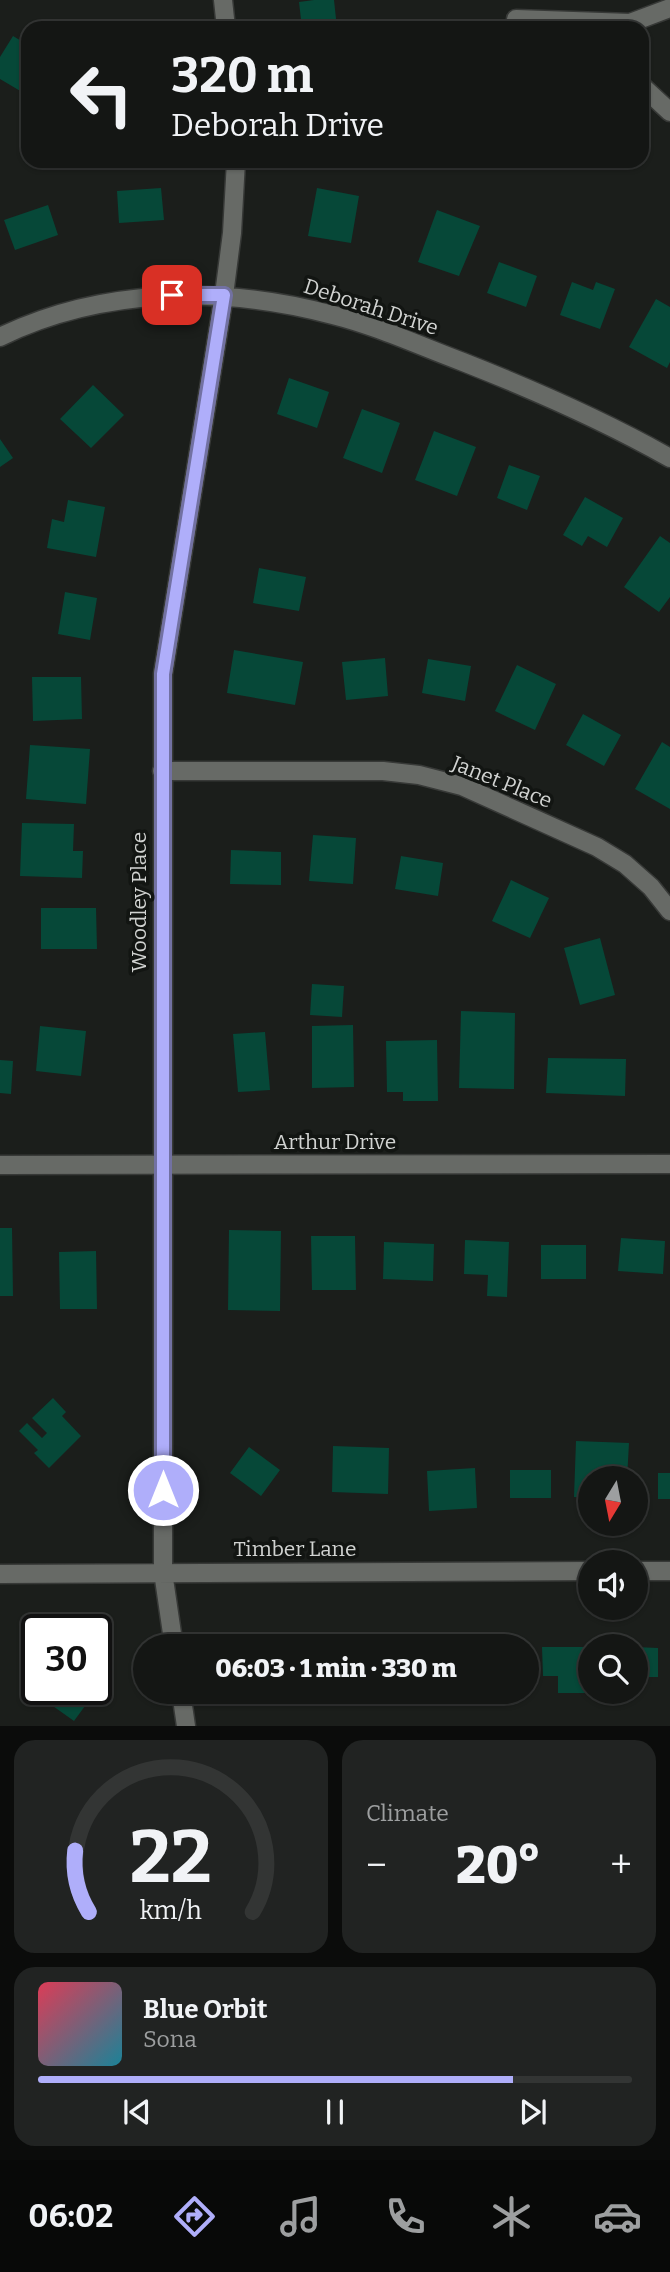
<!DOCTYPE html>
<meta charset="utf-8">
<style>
:root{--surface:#141614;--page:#212322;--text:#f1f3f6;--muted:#9d9fa0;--line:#333534;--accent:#afaefa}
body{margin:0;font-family:Bitter,serif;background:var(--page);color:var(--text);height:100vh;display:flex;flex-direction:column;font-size:26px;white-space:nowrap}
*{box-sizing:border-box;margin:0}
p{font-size:23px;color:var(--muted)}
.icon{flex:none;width:38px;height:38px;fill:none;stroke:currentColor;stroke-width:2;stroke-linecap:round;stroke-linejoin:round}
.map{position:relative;height:1726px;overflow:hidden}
.panel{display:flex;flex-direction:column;gap:14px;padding:14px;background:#0b0c0b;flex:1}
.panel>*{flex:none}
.top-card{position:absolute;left:21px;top:21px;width:628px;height:147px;border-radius:21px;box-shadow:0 2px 5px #0004,0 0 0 2px var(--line);background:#141614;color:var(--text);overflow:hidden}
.needle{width:46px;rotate:190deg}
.buttons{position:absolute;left:578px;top:1466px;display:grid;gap:14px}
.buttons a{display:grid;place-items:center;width:70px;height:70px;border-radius:50%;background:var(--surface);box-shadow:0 2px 5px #0004,0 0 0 2px var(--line);font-size:35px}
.speed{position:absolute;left:21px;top:1614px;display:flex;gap:14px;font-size:35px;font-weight:700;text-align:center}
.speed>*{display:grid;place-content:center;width:91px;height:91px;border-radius:50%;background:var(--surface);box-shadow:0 2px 5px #0004,0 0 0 2px var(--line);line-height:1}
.speed .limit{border:4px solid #111;border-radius:10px;background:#fff;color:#111}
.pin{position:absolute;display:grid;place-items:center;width:60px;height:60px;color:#fff;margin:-30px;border-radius:14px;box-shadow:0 4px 10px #0006}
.me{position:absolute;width:77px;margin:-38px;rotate:0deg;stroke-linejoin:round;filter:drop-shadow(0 0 5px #0008)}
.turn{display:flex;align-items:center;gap:24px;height:147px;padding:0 35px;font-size:32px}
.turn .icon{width:91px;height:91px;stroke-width:2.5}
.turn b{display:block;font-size:49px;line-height:60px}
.big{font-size:52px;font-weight:800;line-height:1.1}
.panel .card{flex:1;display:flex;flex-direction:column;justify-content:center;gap:10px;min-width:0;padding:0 24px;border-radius:21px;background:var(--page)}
.panel .dial{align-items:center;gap:0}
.dial svg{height:182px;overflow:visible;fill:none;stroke:var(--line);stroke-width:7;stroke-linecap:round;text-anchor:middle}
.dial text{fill:var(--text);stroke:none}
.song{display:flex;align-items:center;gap:21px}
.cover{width:84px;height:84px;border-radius:10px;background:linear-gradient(135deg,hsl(350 70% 55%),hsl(190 70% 35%))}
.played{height:7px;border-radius:4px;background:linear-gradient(90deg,var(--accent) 80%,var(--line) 80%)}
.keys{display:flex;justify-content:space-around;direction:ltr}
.heat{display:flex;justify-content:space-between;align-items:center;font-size:38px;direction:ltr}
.panel .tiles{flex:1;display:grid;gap:14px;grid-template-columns:1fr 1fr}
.card:last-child{grid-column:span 2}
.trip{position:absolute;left:133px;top:1634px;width:406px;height:70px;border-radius:35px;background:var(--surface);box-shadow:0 2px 5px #0004,0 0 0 2px var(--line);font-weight:800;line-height:70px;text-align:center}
.menu{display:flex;height:112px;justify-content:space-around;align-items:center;background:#080908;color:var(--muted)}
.menu .icon{width:49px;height:49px}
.menu .selected{color:var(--accent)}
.menu b{font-size:32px;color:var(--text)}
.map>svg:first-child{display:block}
.building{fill:#064838}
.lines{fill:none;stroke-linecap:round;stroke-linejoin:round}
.minor-casing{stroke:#373937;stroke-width:21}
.minor{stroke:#676a66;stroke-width:18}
.route-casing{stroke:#7271a2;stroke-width:18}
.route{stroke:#afaefa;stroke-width:12}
.labels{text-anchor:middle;stroke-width:7;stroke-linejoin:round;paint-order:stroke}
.street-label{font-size:21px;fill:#d1d3d1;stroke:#121512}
</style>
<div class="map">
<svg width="670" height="1726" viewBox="0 0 670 1726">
<rect width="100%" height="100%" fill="#1b1e1b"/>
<!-- building -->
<path class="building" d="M314,0H334L337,28H302L299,2Z
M13,36L28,45V83L22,92L0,79V57Z
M161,188L164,220L119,223L117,191Z
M317,188L359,196L351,243L308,236Z
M48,205L58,235L15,250L4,220Z
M437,210L480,226L459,276L418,262Z
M499,262L537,276L526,307L487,293Z
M572,282L593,290L596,282L615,289L600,329L560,315Z
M656,299L670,307V362L667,368L629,347Z
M289,378L329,392L317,428L277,414Z
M93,385L124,415L91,448L60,419Z
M362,409L400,423L382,473L343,458Z
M434,431L476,447L457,496L415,480Z
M0,439L13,458L0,467Z
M509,465L540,476L527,510L497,498Z
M585,497L623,518L607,547L588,536L582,546L563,535Z
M68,500L105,507L96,557L47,548L52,519L64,522Z
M660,536L670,543V597L659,612L624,587Z
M259,568L306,577L299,611L253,603Z
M65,592L97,598L90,640L58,634Z
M234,650L303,662L295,705L227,693Z
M385,658L388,696L346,700L342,662Z
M428,659L471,666L465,701L422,693Z
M517,665L556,684L535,730L495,711Z
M32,677H81L82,719L33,721Z
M583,714L621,735L604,766L566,745Z
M662,742L670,747V809L635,789Z
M30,745L90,749L86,804L26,799Z
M22,823L74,824L73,851H83L82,878L20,876Z
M313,835L356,838L353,884L309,881Z
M231,850L281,852V885L230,884Z
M401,856L443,863L438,896L395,889Z
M511,880L549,898L530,938L492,921Z
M41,908H96L97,949H41Z
M600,938L615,995L580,1005L564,948Z
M312,984L344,986L342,1017L310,1015Z
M461,1011L515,1013L514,1089L459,1088Z
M353,1025L354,1087L312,1088V1026Z
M40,1026L86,1031L81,1076L36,1071Z
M265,1032L270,1090L238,1092L233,1034Z
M437,1040L438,1101H403V1092H387L386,1041Z
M548,1058L626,1059L625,1096L546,1093Z
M0,1060L13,1061L11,1094L0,1093Z
M0,1228H12L13,1296H0Z
M229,1230L281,1231L280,1311L228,1310Z
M311,1236H355L356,1290H312Z
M621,1238L665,1241L663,1274L618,1271Z
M465,1240L509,1242L507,1297L487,1296L488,1275L464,1274Z
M384,1242L434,1244L433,1281L383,1279Z
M541,1245H586V1279H541Z
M96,1251L97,1309H60L59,1252Z
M53,1398L66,1412L62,1416L81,1436L49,1468L34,1453L38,1450L19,1431L27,1423L42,1438L47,1433L32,1418Z
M576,1441L629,1443L627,1479H590V1498L574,1497Z
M333,1446L389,1448L388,1494L332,1492Z
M249,1447L280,1470L261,1496L230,1473Z
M475,1468L477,1508L429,1511L427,1471Z
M510,1470H551V1498H510Z
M658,1473H670V1499H658Z
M542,1647H584L585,1693H558V1676H543Z
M635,1647L658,1648V1677H635Z
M96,1674L104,1680L74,1721L43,1699L51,1689H96Z
M264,1692H293L291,1705L263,1702Z
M405,1692H435V1699H405Z
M482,1692H508V1697H482Z"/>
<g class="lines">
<!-- minor casing -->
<g class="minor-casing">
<path id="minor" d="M223,0L226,28
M516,19L630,23L670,8
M642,86L670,112
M0,337C102,287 225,286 333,315C377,326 420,346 463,362C534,390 603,420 670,458
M162,771H383L419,775L462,786L597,847L625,864L651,887L670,911
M0,1165L670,1164
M635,1571H670
M0,1574L590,1571
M174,1647L163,1572V674L224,295L232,233L236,161
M181,1692L186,1726"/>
</g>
<!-- minor -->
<use href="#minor" class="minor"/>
</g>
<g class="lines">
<!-- route casing -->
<g class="route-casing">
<path id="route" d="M163,1490V674L224,295H172"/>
</g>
<!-- route -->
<use href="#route" class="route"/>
</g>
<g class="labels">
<!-- street labels -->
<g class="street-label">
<text transform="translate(371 307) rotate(18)" y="7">Deborah Drive</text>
<text transform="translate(502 782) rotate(22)" y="7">Janet Place</text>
<text transform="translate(139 902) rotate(-90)" y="7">Woodley Place</text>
<text x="335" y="1149">Arthur Drive</text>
<text x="295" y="1556">Timber Lane</text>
</g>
</g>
</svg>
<div class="buttons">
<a><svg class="needle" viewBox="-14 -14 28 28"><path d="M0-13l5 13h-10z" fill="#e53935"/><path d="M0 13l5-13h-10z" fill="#9d9fa0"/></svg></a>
<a><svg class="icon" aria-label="sound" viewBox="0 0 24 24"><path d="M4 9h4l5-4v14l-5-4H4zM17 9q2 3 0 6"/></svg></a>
<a><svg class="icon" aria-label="search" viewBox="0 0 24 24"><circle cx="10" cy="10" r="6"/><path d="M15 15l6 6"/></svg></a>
</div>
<div class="speed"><div class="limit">30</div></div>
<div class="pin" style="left:172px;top:295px;background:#d93025"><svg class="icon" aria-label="arrive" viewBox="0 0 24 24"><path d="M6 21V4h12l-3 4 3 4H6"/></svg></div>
<svg class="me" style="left:163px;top:1490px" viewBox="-20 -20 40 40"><circle r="17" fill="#afaefa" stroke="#fff" stroke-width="3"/><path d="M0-11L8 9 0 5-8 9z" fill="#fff"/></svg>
<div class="trip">06:03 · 1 min · 330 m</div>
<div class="top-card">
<div class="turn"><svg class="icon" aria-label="left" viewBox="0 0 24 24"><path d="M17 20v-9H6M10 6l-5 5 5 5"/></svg><div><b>320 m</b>Deborah Drive</div></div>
</div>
</div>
<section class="panel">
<div class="tiles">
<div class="card dial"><svg viewBox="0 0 100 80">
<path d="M14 69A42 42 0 1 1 86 69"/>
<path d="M14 69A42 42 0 0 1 8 42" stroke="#afaefa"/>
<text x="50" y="56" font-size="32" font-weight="700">22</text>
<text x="50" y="72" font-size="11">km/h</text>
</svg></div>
<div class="card"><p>Climate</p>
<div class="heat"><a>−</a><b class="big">20°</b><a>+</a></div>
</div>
<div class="card">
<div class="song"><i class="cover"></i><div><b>Blue Orbit</b><p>Sona</p></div></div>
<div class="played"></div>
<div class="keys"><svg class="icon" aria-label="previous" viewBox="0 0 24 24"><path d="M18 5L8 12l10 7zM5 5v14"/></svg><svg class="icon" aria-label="pause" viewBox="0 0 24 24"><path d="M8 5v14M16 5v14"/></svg><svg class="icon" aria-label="next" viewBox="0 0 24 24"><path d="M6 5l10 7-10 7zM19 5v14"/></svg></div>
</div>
</div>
</section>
<nav class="menu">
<b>06:02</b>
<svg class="icon selected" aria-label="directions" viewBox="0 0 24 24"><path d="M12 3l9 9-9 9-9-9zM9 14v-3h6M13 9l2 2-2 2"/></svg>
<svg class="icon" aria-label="music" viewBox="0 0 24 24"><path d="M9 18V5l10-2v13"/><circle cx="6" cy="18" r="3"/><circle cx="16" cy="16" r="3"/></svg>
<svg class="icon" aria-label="phone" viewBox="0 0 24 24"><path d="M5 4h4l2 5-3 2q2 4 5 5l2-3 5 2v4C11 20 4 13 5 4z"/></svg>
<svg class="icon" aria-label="climate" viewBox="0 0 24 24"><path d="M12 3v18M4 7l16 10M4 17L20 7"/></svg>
<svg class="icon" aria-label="car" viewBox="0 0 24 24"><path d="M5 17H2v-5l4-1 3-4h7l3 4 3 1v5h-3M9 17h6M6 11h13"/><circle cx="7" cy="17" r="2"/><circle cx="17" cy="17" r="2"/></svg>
</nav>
